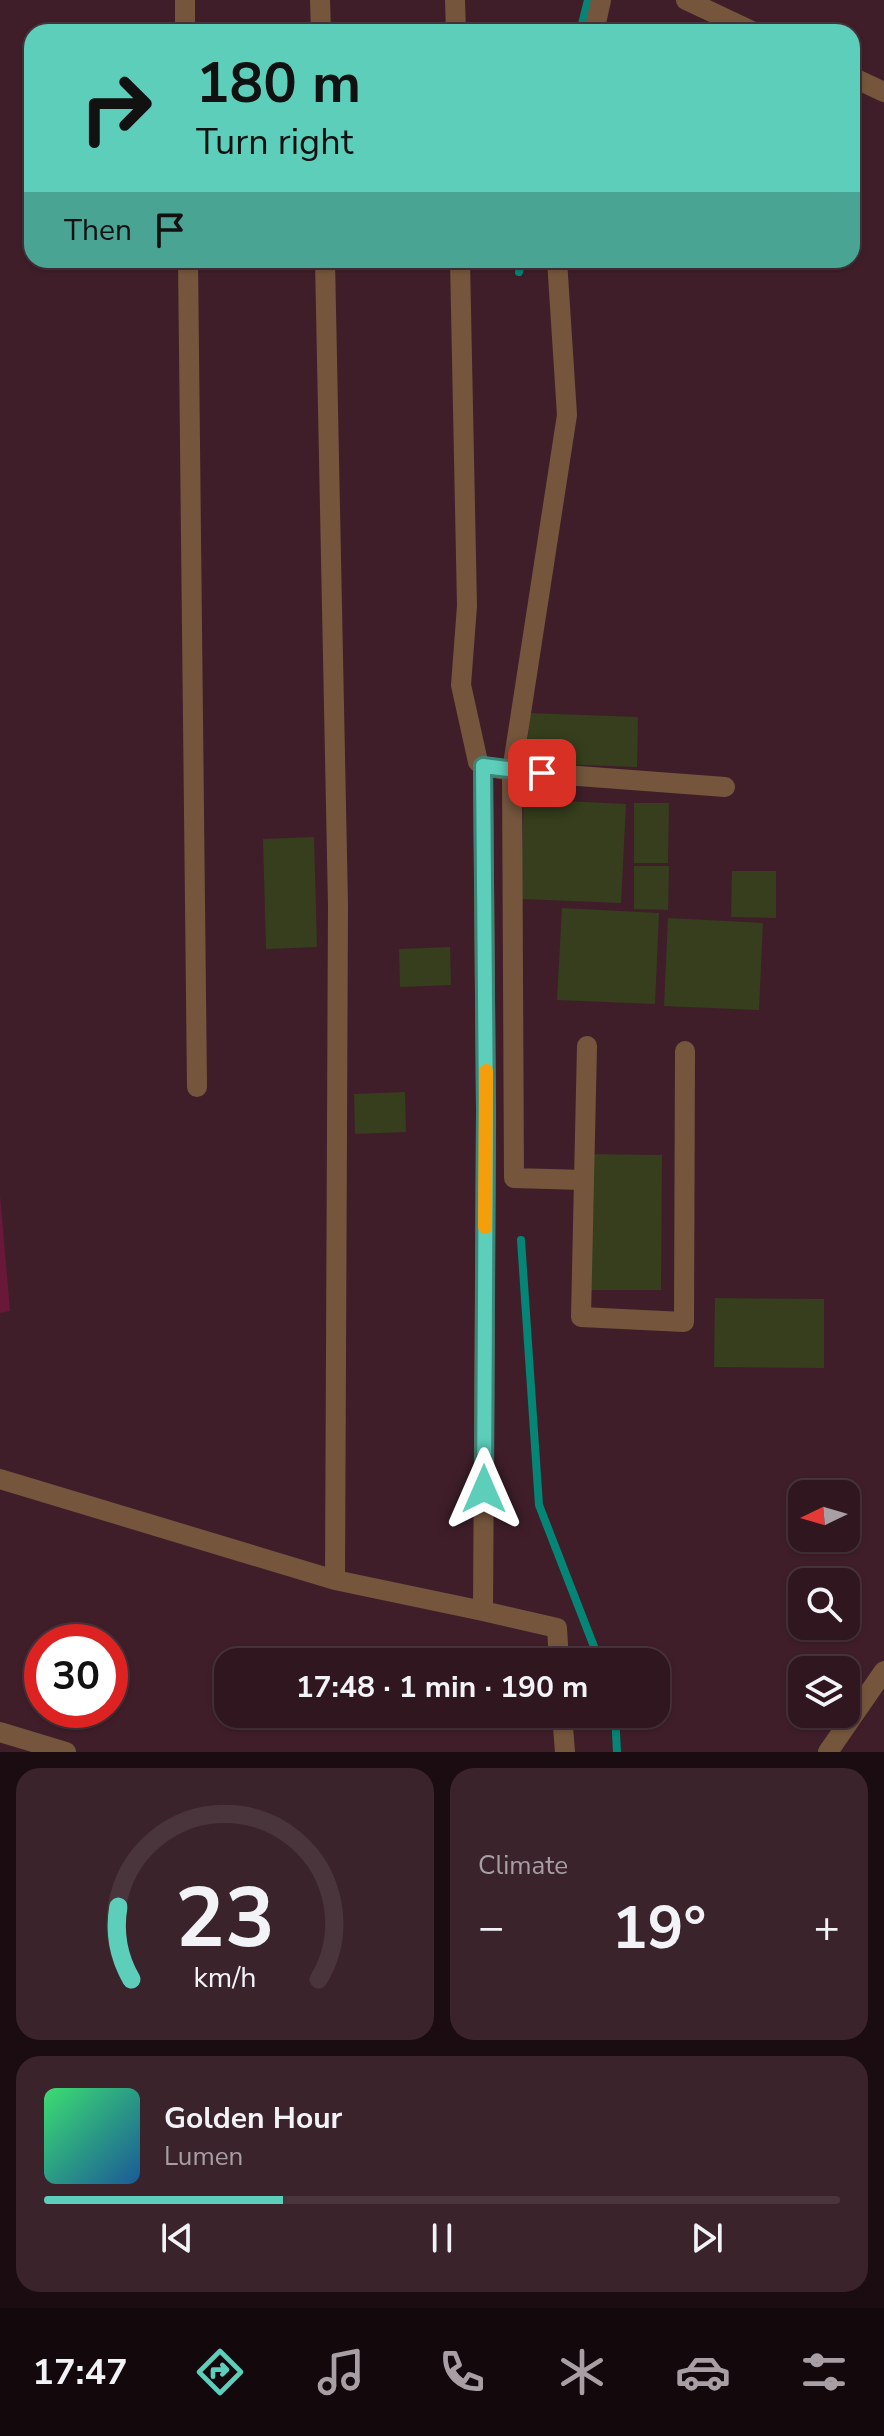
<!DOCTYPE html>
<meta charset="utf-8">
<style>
:root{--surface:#2f161f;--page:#3b232c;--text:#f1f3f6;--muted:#a79fa4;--line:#4a353d;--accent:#5cceba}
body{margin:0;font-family:"Nunito Sans",sans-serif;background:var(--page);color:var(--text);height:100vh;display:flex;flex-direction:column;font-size:30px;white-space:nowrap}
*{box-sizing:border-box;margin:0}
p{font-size:26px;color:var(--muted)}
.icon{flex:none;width:44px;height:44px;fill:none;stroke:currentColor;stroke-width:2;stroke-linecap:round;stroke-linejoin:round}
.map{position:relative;height:1752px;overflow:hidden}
.panel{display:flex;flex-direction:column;gap:16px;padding:16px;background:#1a0c11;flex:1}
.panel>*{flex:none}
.hud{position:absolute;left:24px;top:24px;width:836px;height:244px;border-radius:24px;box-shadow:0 2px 6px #0004,0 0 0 2px var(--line);background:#5cceba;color:#111;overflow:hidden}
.needle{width:52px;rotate:265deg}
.fabs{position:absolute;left:788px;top:1480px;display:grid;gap:16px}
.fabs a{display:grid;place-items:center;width:72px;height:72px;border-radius:16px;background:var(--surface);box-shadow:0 2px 6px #0004,0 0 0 2px var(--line);font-size:40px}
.speed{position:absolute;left:24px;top:1624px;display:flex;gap:16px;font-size:40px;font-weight:700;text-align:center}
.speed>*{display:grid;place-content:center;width:104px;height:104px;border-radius:50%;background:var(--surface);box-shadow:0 2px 6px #0004,0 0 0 2px var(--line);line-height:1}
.speed .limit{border:12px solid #d22;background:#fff;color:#111}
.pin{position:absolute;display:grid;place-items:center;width:68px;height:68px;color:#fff;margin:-34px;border-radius:16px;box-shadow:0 4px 12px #0006}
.me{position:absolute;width:88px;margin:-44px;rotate:0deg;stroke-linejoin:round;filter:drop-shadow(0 0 6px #0008)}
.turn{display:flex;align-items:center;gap:28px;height:168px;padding:0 40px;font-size:36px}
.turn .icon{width:104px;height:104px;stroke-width:2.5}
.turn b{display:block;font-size:56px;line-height:68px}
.then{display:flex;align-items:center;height:76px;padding:0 40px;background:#0003;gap:16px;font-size:30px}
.big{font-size:60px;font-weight:700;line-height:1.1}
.panel .widget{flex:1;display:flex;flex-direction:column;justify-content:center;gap:12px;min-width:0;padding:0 28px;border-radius:24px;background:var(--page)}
.panel .dial{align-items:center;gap:0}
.dial svg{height:208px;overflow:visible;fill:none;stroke:var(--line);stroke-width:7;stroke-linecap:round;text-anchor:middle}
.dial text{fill:var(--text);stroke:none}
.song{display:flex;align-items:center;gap:24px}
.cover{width:96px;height:96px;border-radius:12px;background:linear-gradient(135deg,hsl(140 70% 55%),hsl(210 70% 35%))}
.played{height:8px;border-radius:4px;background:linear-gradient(90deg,var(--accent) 30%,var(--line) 30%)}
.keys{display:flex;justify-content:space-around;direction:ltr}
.heat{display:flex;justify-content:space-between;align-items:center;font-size:44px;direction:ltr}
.panel .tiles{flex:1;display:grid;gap:16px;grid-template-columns:1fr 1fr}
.widget:last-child{grid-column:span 2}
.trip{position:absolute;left:214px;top:1648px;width:456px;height:80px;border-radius:24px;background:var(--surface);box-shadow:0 2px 6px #0004,0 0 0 2px var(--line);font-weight:700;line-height:80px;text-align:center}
.tab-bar{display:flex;height:128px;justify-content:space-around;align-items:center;background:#13090c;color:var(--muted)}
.tab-bar .icon{width:56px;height:56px}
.tab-bar .selected{color:var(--accent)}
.tab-bar b{font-size:36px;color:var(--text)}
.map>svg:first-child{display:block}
.green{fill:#69183a}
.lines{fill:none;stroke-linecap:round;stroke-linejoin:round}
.stream{stroke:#048575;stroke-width:8}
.building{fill:#363e1d}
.minor{stroke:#75563d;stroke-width:20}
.route-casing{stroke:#3c8679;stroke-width:20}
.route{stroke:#5cceba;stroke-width:14}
.slow{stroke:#f59e0b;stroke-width:14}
</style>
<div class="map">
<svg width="884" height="1752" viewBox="0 0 884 1752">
<rect width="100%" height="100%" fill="#3f1e29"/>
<!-- green -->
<path class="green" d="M0,1195L10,1311L0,1313Z"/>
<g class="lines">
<!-- stream -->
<path class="stream" d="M580,32L588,0
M519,272L522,260
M521,1240L539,1505L600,1662
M615,1714L617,1752"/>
</g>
<!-- building -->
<path class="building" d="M529,713L638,717L637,767L527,763Z
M524,799L626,804L621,903L520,899Z
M634,803H669L668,863H634Z
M314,837L317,947L266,949L263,839Z
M634,866H669L668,910L634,909Z
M732,871H776V918L731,917Z
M562,908L659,913L655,1004L557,1000Z
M668,918L763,923L759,1010L664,1006Z
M450,947L451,985L400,987L399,949Z
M405,1092L406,1132L355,1134L354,1094Z
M590,1154L662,1155L661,1290H589Z
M715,1298L824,1299V1368L714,1367Z"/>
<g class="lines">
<!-- minor -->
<path class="minor" d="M185,0V32
M320,0L321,32
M455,0L456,32
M686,0L754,32
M594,32L601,0
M852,77L884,92
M188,260L197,1087
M325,260L338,905L335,1580
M460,260L467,606L461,685L478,762L483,766L512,771L567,415L557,260
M685,1051L684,1322L581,1317L584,1180L514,1178L512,771L725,787
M584,1180L587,1046
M0,1479L335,1580L483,1611L486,1111L483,766
M483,1611L557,1628L559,1662
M562,1714L565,1752
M0,1732L66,1752
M828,1752L884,1671"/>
</g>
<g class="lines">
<!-- route casing -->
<g class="route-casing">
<path id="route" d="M484,1489L486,1111L483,766L542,773"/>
</g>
<!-- route -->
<use href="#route" class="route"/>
<!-- slow -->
<path class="slow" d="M485,1227L486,1071"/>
</g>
</svg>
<div class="fabs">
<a><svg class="needle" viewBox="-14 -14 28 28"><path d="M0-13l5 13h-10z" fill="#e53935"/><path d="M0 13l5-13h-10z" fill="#a79fa4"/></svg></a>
<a><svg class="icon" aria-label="search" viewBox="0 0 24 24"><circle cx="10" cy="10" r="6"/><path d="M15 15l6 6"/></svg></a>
<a><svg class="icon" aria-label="layers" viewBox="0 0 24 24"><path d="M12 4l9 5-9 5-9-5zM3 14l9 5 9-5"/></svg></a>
</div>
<div class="speed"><div class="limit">30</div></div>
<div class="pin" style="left:542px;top:773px;background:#d93025"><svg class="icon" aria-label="arrive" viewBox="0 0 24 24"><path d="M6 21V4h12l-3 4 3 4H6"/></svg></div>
<svg class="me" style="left:484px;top:1489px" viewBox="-20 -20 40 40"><path d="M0-17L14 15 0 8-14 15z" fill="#5cceba" stroke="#fff" stroke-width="4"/></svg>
<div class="trip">17:48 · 1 min · 190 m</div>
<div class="hud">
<div class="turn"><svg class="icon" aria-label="right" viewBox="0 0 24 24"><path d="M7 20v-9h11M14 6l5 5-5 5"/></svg><div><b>180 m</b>Turn right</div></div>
<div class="then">Then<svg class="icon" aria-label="arrive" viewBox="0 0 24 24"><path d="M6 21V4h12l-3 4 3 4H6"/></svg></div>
</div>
</div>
<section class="panel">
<div class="tiles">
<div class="widget dial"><svg viewBox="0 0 100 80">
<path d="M14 69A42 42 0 1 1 86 69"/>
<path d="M14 69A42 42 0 0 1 9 41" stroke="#5cceba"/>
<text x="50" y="56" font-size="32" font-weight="700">23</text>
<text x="50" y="72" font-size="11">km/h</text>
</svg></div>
<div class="widget"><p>Climate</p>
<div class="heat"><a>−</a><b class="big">19°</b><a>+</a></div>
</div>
<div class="widget">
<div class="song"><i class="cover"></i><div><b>Golden Hour</b><p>Lumen</p></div></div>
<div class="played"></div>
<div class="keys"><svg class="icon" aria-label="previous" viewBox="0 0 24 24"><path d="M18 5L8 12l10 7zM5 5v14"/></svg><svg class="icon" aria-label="pause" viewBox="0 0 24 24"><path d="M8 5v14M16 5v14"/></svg><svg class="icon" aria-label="next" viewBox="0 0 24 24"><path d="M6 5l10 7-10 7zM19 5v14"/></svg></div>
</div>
</div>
</section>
<nav class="tab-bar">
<b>17:47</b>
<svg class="icon selected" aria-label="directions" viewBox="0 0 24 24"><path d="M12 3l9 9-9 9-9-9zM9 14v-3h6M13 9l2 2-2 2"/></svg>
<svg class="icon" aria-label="music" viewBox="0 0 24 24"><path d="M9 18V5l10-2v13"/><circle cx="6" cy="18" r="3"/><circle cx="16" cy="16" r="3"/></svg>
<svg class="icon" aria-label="phone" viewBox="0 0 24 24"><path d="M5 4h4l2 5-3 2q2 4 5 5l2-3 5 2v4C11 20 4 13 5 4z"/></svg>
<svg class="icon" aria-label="climate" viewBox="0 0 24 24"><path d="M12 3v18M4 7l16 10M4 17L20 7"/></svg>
<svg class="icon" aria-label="car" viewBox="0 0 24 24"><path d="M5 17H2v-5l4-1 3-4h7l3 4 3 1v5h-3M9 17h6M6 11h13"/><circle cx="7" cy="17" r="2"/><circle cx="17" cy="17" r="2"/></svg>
<svg class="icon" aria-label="filters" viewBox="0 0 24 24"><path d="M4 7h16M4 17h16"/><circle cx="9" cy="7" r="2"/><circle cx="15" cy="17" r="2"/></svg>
</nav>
